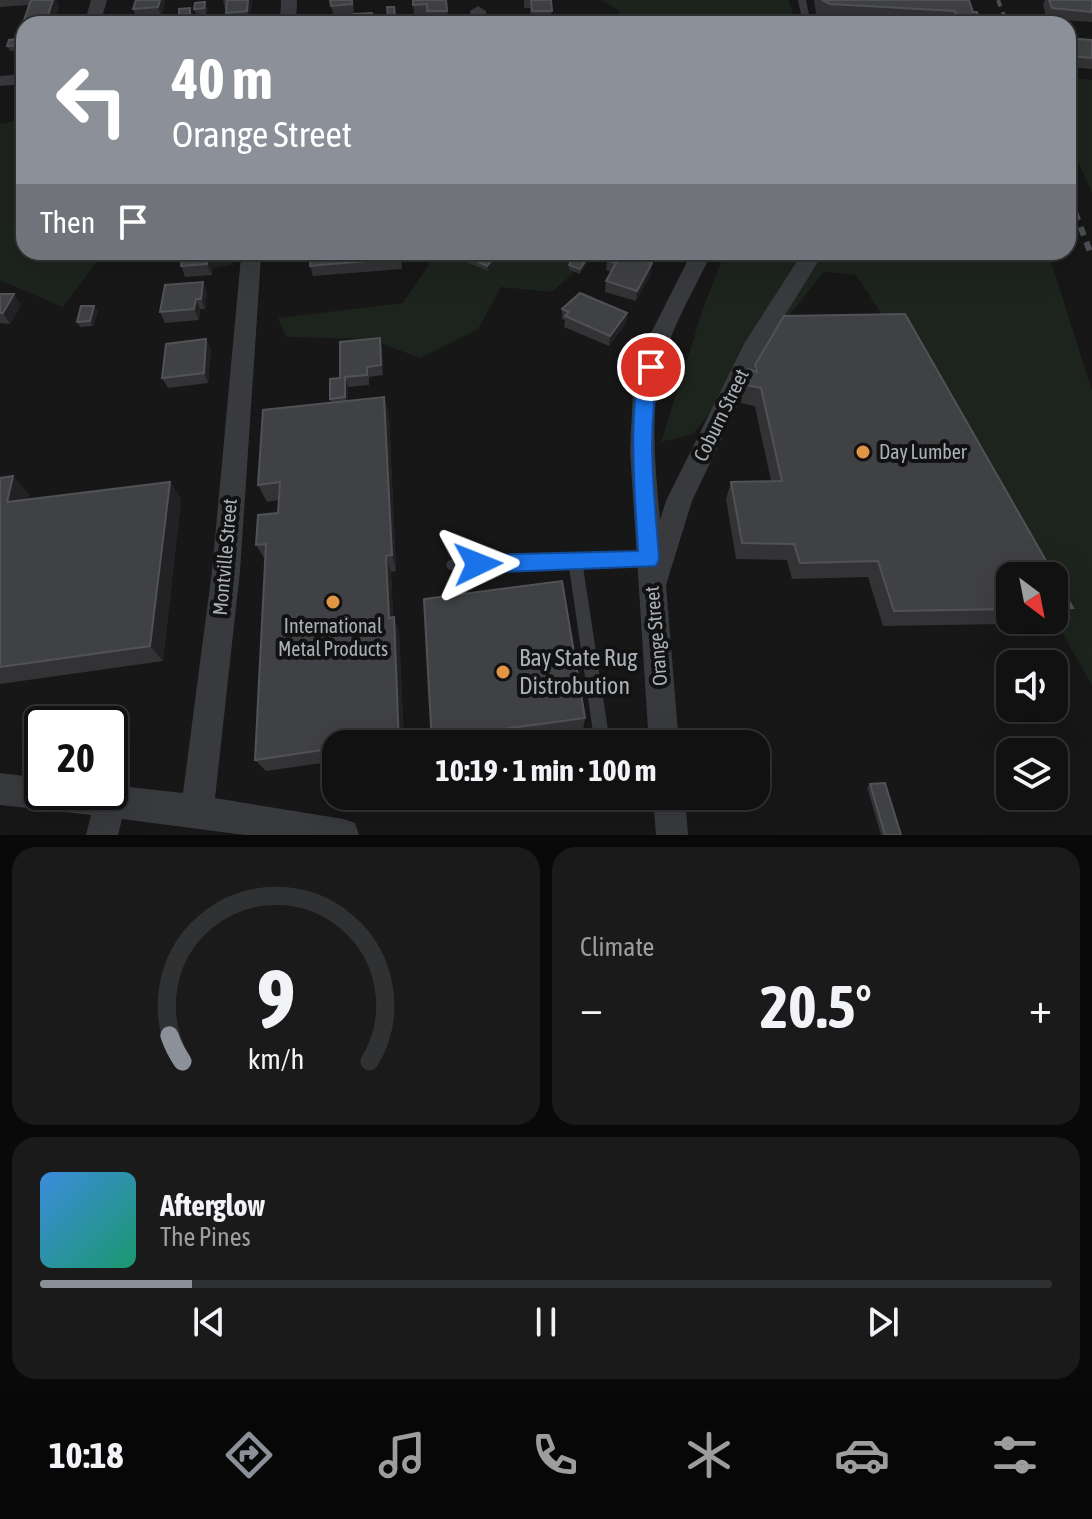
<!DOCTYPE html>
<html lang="en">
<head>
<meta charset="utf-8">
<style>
  :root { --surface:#111112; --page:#1a1a1b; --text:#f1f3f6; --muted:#9c9d9f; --line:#303132; --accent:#8c9099 }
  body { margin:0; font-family:"Asap Condensed",sans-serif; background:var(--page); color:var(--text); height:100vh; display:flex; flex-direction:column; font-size:30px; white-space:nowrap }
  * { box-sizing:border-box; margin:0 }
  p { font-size:26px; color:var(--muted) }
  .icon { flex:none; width:44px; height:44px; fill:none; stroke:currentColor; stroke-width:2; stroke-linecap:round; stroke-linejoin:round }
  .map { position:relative; height:835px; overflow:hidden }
  .details { display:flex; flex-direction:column; gap:12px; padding:12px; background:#09090a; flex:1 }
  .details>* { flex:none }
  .guide { position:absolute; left:16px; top:16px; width:1060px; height:244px; border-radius:24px; box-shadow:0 8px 32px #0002,0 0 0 2px var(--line); background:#8c9099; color:#fff; overflow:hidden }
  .needle { width:52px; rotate:148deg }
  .controls { position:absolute; left:996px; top:562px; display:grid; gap:16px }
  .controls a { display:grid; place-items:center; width:72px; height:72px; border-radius:16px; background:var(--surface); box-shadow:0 8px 32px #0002,0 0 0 2px var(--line); font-size:40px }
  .speed { position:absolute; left:24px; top:706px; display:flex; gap:16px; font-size:40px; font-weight:700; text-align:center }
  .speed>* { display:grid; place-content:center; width:104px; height:104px; border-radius:50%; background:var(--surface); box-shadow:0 8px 32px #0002,0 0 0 2px var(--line); line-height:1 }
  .speed .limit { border:4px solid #111; border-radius:12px; background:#fff; color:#111 }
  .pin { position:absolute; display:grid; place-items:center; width:68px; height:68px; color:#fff; margin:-34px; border:4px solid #fff; border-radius:50%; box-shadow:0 2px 8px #0007 }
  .me { position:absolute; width:88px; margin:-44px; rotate:88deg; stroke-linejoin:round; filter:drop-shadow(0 0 6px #0008) }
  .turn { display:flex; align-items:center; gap:28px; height:168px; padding:0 24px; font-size:36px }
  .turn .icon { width:104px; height:104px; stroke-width:2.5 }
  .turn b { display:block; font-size:56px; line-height:68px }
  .then { display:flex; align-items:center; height:76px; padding:0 24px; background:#0003; gap:16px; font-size:30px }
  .big { font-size:60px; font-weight:700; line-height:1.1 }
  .details .card { flex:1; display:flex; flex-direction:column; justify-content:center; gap:12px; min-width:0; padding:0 28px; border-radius:24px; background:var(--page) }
  .details .dial { align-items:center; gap:0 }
  .dial svg { height:208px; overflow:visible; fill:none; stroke:var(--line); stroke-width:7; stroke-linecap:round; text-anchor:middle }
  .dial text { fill:var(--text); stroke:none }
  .song { display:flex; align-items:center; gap:24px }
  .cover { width:96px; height:96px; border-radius:12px; background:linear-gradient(135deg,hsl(210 70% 55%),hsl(160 70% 35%)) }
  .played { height:8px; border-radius:4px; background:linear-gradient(90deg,var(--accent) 15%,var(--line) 15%) }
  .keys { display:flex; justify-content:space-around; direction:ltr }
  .heat { display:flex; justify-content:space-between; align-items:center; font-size:44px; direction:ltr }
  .details .tiles { flex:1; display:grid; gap:12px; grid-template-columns:1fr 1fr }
  .card:last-child { grid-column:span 2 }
  .trip { position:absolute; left:322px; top:730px; width:448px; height:80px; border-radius:24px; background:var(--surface); box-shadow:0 8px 32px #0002,0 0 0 2px var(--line); font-weight:700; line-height:80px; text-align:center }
  .menu { display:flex; height:128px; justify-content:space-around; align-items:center; background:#070707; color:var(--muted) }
  .menu .icon { width:56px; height:56px }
  .menu .active { color:var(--accent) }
  .menu b { font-size:36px; color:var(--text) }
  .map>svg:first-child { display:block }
  .green { fill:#1d231d }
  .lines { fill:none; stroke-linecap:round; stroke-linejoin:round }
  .service { fill:#383a3d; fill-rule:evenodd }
  .minor { fill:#383a3d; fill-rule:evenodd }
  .rail-far1 { stroke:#4b4e52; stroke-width:4; stroke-dasharray:7 6; stroke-linecap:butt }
  .rail { stroke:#4b4e52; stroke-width:6; stroke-dasharray:9 7; stroke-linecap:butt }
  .wall { fill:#333336; fill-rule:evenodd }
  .shaded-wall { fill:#222224 }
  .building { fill:#404144; stroke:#505256; stroke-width:2 }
  .route { fill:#1a73e8; stroke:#114b97; stroke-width:2 }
  .poi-dot { fill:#e19646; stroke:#121213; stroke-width:3 }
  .labels { text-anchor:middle; stroke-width:8; stroke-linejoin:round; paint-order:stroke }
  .street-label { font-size:20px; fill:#aab0b7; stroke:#121213 }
  .poi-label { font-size:20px; fill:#aab0b7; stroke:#121213; text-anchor:start }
  .near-poi-label { font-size:24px; fill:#aab0b7; stroke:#121213; text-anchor:start }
</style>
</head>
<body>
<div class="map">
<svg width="1092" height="835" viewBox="0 0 1092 835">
  <rect width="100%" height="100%" fill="#171718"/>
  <!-- green -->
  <path class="green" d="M602,0H789L796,24H615L619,11Z
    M1068,77L1092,80V193L1068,139Z
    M14,121L24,122V252H104L63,307L0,280V124Z
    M425,252H597L552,292L501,287L478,329L420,358L369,339L286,337L278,318L403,303L432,260Z
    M725,252H1048L1092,391V685L1054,619V576L856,275L824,272L693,434L661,442L704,306Z"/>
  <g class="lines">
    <!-- service -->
    <path class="service" d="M798,0H806L810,19L814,24H806L802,19Z
      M649,553L654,555L656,559L654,563L649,565L583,567L608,730L616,744H599L593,732L569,567L453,571L448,569L446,565L448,561L453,559Z"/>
    <!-- minor -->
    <path class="minor" d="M91,0H107L100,24H84Z
      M281,0H297L296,24H280Z
      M478,6L486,11L487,24H471L470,11Z
      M24,74V84L0,86V76Z
      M244,252H258L261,257L240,571L215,798L343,819L355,823L359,835H245L122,819L118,835H86L91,815L0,805V773L42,778V792H110L111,785L183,793L212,571L241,257Z
      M692,252H712C698,282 681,311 669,342C647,398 655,462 660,520L666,501L745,342L803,252H824L763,351L692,501L666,585L679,744H649L630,450L633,392L646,343Z
      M653,796H685L688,835H656Z"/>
    <!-- rail-far1 -->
    <path class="rail-far1" d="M998,0L1007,24
      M1068,191L1076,214"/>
    <!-- rail -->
    <path class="rail" d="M1075,212L1092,257"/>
  </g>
  <!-- wall -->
  <path class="wall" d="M0,0H56L59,7L54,24H24V25L23,23L29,5L0,7Z
    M165,0L162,17L137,20L133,9Z
    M223,0H252L250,21L238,22V24H218L227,19Z
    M329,0H353L354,15L334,16Z
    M447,0L448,21H428V15H414L413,5Z
    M524,0H551L552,20L531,19L530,8H524Z
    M814,0H969L973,12L981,24H825L817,19Z
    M1045,0H1092V22L1047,19L1043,5Z
    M205,2L207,8L206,14H196L194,9Z
    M387,7H394L396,21L389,22Z
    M192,13V19L180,21L179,15Z
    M24,38V50L10,51L7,46Z
    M1068,38L1092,40V69L1068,67Z
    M183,252L232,264L213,268L212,275L185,277L181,266Z
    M311,252H401L402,269L313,276L310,266Z
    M611,252H640L639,260L651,274L636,301L605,292L606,281L611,272L606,270L607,260Z
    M466,256L494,265L488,271L466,262Z
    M569,265H586L580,274L569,270Z
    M203,282L207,292L205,309H200L199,320L165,323L160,312Z
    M0,294L21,305L10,324L0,323Z
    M562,309L627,313L626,323L609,346L564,327L565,320L562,319Z
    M98,311L93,326L80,327L77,322Z
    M905,314L1073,608L1056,623L883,626L868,577L792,579L787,560L736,559L726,499L731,482L771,481L755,406L741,403L743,388L748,369L754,371L755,365L784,316ZM1010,576H1054V620H1010Z
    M206,339L211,349L208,383L168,388L162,378Z
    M382,348L383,375L369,377V385L348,387V401L384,397L389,415L396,571L391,572L393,617L399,632L404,744H336V761L266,771L255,760L266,561L256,545L278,513L279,500L267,502L258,485L331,403L330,399L340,378Z
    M0,478L29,494L27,500L170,482L181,499L163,661L0,684Z
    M424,599L585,718L583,730L498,742Z
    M870,784L901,835H881L867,787Z"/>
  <!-- shaded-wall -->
  <path class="shaded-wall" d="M53,0H56L59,7L54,24H48L46,21Z
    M160,0H165L162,17L158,7Z
    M248,0H252L250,21L247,11Z
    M228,252H234L232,264L213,268L212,275L207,264L208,258Z
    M493,259L494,265L488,271L487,266Z
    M586,260V265L580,274V269Z
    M652,263L651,274L636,301L637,291Z
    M203,282L207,292L205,309L201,299Z
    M14,294L21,305L10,324L3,313Z
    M196,299L200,309L199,320L194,309Z
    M94,306L98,311L93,326L90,321Z
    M627,313L626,323L609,346L610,336Z
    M380,338L382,348L383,375L381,365Z
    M206,339L211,349L208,383L204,373Z
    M345,377L348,387V407L345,397Z
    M384,397L389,415L396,571L392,555Z
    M13,476L29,494L23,519L7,502Z
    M170,482L181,499L163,661L150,646Z
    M386,556L391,572L394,632L389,618Z
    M394,617L399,632L404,744H399Z"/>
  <!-- building -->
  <path class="building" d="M31,0H53L46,21L23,23Z
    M136,0H160L158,7L133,9Z
    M227,0H248L247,11L226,13Z
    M330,0H352V4L331,6Z
    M413,0H446L447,11H427V4L413,5Z
    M531,0H551L552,11H532Z
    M822,0H969L973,12H977L981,24L959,23L955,11L830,4Z
    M1049,0H1092V12L1052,8Z
    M205,2L204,8L194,9L195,3Z
    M387,7H394L395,16L388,17Z
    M190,8V14L179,15V9Z
    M372,13L373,22L354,24V14Z
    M236,18V24H218L219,19Z
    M349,19L350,24H328V21Z
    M531,19L564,20L563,24H530Z
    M417,21L457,22V24H416Z
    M24,38V45L7,46L9,40Z
    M1068,38L1092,40V58L1068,56Z
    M183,252H228V254L208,258L207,264L181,266Z
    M311,252H400V258L310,266Z
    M470,252H476L493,259L487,266L466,256Z
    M611,252H639L635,258L652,263L637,291L606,281L616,263L607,260Z
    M575,256L586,260L580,269L569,265Z
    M203,282L201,299H196L194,309L160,312L165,285Z
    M580,293L627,313L610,336L565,316L569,312L562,309Z
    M0,294H14L3,313H0Z
    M81,306H94L90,321L77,322Z
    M905,314L1073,608H1054V576H1010V609L894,611L878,561L800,563L794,544L742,543L731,482L782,481L761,388L746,385L748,369L757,372L755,365L784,316Z
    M380,338L381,365L367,367V375L345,377V397L330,399V379L340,378V342Z
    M206,339L204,373L162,378L166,344Z
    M384,397L392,555L386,556L389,618L394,617L399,744H336V748L255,760L266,544L256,545L258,515L278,513L280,482L258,485L263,410Z
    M13,476L7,502L170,482L150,646L0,667V478Z
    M562,581L585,718L496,730L497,744H432L424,599Z
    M885,783L901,835H885L870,784Z"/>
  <!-- route -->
  <path class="route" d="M651,361L660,367C645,430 655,496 659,559L656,566L478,573L470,571L467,564L470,558L478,555L638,551C637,521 622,370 651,361Z"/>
  <!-- markers -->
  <g class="poi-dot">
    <circle cx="863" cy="452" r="8"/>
    <circle cx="333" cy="602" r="8"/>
    <circle cx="503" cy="672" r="8"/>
  </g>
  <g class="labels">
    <!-- street labels -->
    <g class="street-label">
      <text transform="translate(721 415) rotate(-64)" y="7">Coburn Street</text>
      <text transform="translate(225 557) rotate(-85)" y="7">Montville Street</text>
      <text transform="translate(656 636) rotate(-95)" y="7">Orange Street</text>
    </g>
    <!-- poi labels -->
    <g class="poi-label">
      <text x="879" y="459">Day Lumber</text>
      <text x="333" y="633" text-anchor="middle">International<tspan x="333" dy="23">Metal Products</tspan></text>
    </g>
    <!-- near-poi labels -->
    <g class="near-poi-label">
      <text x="519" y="666">Bay State Rug<tspan x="519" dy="28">Distrobution</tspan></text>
    </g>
  </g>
</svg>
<div class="controls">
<a><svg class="needle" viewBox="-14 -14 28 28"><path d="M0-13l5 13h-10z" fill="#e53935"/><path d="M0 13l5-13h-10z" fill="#9c9d9f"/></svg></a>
<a><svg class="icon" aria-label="sound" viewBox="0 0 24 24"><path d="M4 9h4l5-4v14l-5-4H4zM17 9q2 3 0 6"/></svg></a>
<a><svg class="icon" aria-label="layers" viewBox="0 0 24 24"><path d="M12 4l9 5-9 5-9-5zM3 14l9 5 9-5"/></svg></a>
</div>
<div class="speed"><div class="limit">20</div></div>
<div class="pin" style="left:651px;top:367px;background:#d93025"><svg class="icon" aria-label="arrive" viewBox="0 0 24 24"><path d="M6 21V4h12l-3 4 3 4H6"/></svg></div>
<svg class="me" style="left:478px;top:564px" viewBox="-20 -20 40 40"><path d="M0-17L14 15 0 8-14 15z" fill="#1a73e8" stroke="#fff" stroke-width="4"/></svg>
<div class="trip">10:19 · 1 min · 100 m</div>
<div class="guide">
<div class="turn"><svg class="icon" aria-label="left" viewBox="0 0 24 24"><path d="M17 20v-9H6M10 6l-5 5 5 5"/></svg><div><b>40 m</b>Orange Street</div></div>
<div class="then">Then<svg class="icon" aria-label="arrive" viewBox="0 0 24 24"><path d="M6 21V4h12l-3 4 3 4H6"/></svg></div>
</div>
</div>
<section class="details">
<div class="tiles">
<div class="card dial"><svg viewBox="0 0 100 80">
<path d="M14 69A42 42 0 1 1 86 69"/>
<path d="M14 69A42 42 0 0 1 9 59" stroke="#8c9099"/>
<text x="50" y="56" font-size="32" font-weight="700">9</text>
<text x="50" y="72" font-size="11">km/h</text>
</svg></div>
<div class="card"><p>Climate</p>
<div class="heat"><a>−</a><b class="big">20.5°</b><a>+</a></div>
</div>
<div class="card">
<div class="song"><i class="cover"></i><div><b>Afterglow</b><p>The Pines</p></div></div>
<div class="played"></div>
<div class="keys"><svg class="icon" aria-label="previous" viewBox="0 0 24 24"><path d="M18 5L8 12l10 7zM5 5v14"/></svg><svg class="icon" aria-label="pause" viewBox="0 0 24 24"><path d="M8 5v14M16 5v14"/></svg><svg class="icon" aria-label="next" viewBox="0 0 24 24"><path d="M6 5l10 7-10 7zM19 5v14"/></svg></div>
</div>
</div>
</section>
<nav class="menu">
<b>10:18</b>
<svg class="icon active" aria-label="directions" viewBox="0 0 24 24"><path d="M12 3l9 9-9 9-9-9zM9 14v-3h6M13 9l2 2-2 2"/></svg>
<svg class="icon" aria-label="music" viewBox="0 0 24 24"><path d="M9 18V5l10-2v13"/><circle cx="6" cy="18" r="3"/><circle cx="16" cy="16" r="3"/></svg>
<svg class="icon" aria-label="phone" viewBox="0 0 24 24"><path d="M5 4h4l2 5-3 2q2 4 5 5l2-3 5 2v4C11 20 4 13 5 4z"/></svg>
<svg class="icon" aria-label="climate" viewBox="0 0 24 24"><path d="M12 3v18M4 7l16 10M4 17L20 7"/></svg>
<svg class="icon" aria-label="car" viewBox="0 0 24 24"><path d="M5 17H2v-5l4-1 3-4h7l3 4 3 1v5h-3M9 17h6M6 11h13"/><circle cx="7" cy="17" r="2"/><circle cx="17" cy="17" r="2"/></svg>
<svg class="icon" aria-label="filters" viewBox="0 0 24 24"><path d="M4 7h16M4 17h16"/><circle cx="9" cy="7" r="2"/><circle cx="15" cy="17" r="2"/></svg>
</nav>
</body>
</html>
